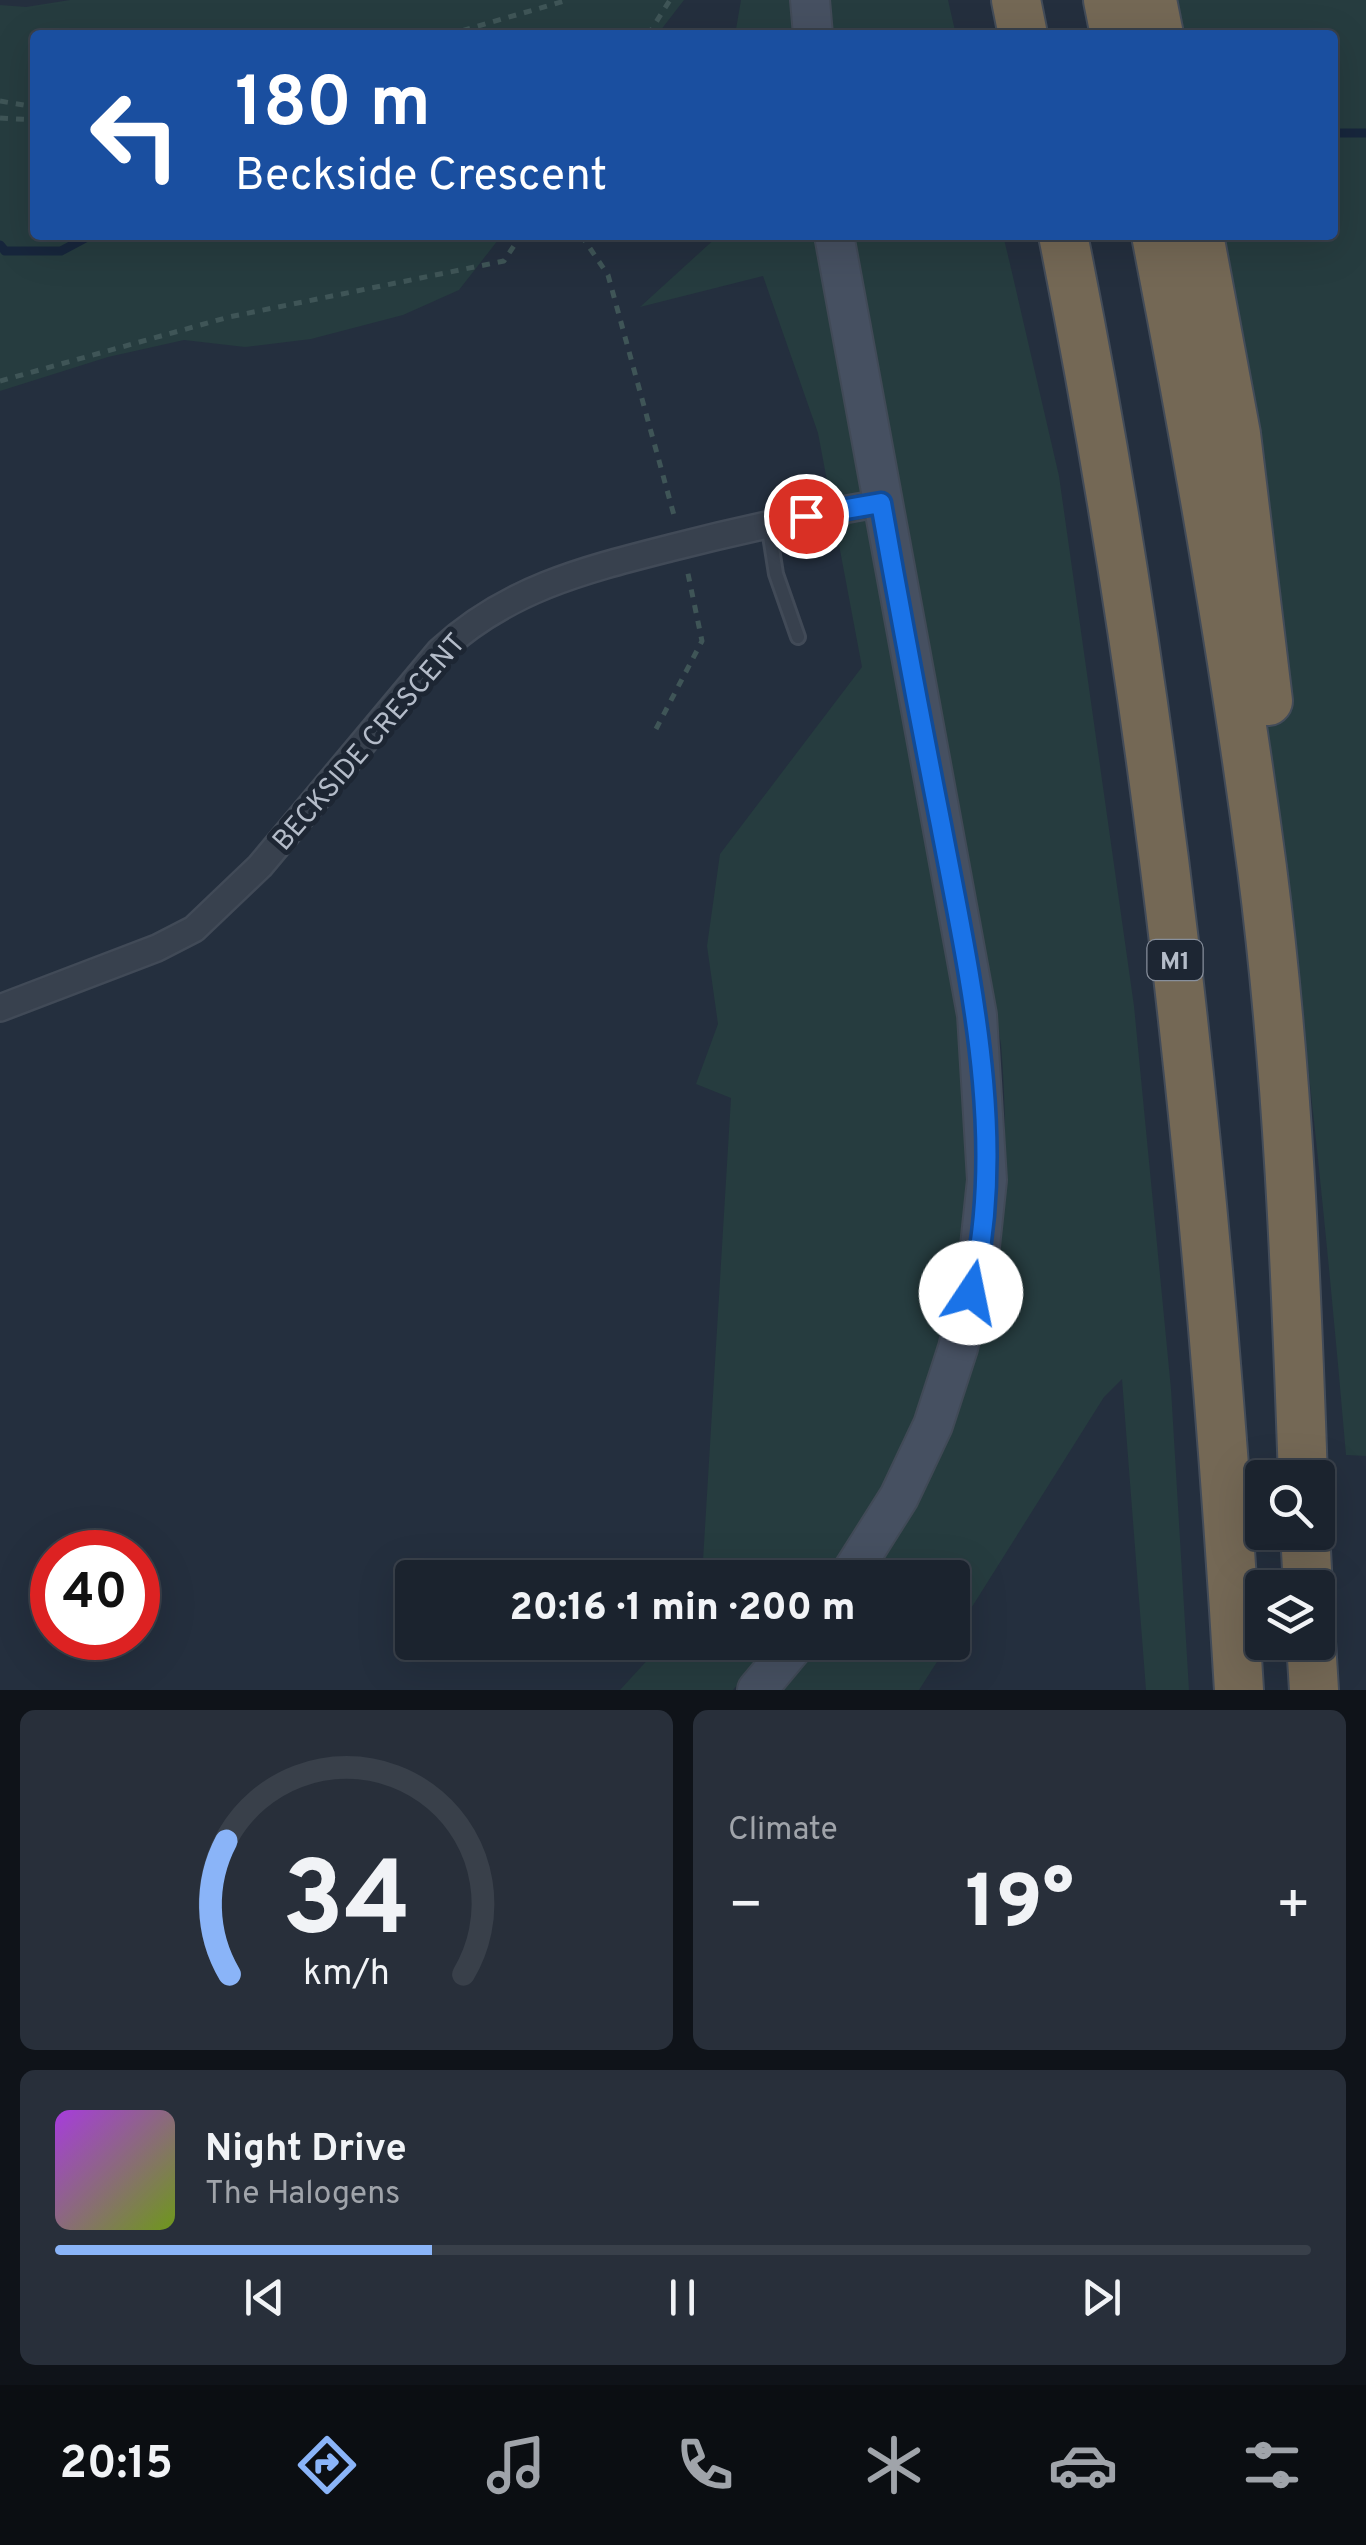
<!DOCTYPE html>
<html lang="en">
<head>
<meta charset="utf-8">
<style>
  :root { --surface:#1b232e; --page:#282f3a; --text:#f1f3f6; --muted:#a0a4aa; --line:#39404a; --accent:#8ab4f8 }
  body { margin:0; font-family:Overpass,sans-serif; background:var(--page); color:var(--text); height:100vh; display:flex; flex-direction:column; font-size:38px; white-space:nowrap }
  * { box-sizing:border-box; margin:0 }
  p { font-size:32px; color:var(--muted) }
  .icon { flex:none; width:55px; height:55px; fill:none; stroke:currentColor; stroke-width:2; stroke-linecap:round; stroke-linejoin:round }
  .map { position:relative; height:1690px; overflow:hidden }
  .side { display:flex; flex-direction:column; gap:20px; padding:20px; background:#0f1319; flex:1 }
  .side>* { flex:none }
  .guide { position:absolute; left:30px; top:30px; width:1308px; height:210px; border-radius:10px; box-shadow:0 10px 40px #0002,0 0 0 2px var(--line); background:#1a4fa0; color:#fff; overflow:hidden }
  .tools { position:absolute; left:1245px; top:1460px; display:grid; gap:20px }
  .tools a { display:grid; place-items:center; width:90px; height:90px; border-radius:10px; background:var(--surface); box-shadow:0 10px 40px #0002,0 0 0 2px var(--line); font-size:50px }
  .speed { position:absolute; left:30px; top:1530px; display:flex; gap:20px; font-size:50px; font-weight:700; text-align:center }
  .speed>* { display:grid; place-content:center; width:130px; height:130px; border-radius:50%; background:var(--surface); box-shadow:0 10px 40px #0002,0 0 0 2px var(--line); line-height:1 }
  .speed .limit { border:15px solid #d22; background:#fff; color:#111 }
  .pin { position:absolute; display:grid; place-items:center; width:85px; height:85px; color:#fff; margin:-42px; border:5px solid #fff; border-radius:50%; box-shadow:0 2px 10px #0007 }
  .me { position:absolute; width:110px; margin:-55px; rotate:11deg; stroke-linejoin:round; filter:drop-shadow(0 0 8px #0008) }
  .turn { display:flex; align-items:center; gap:35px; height:210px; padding:0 40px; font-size:45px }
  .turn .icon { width:130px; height:130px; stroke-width:2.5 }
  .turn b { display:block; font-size:70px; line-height:85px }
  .big { font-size:75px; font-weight:800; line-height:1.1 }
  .side .card { flex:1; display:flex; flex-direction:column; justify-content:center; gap:15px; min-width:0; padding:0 35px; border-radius:15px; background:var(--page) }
  .side .dial { align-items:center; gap:0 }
  .dial svg { height:260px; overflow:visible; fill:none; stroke:var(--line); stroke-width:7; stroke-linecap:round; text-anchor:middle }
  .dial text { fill:var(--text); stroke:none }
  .song { display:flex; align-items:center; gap:30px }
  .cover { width:120px; height:120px; border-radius:15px; background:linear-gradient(135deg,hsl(280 70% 55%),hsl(80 70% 35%)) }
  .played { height:10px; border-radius:5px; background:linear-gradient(90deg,var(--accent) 30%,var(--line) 30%) }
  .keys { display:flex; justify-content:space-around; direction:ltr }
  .heat { display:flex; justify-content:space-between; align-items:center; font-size:55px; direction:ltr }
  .side .tiles { flex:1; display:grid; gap:20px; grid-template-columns:1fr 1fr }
  .card:last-child { grid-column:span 2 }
  .trip { position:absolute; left:395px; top:1560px; width:575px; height:100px; border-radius:10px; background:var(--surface); box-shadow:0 10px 40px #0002,0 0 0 2px var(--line); font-weight:800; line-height:100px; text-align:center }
  .tab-bar { display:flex; height:160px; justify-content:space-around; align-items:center; background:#0b0e12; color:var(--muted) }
  .tab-bar .icon { width:70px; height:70px }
  .tab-bar .active { color:var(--accent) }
  .tab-bar b { font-size:45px; color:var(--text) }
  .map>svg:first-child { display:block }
  .green { fill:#263c3f }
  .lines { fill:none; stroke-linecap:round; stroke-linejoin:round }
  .stream { stroke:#17263c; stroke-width:9 }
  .lane-casing { stroke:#414a57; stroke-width:18 }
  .street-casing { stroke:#414a57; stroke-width:30 }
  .secondary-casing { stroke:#414a57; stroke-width:42 }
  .highway-casing { stroke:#434c59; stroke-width:52 }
  .path { stroke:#3f5557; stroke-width:5; stroke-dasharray:8 8; stroke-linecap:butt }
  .lane { stroke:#38414e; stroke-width:12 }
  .street { stroke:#38414e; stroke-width:25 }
  .secondary { stroke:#465061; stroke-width:38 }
  .highway { stroke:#746855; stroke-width:48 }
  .route-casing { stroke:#114b97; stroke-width:25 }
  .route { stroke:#1a73e8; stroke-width:18 }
  .labels { text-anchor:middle; stroke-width:10; stroke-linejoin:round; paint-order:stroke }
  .shield { fill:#1d2633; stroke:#878f9c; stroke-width:2.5 }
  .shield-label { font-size:25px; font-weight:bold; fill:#b4bcc9 }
  .street-label { font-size:28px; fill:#b4bcc9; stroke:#1d2633 }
</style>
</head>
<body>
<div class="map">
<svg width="1366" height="1690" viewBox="0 0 1366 1690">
  <rect width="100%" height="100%" fill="#242f3e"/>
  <!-- green -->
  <path class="green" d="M70,0H684L657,35H35V235H502L459,290L403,315L311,339L245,347L184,340L108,357L0,391V5L26,7Z
    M741,0H791L795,35H735Z
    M827,0H948L956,35H831Z
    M1145,0H1366V1456L1346,1455C1311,1047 1262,638 1187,235H1332V35H1151Z
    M719,235H815L960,1020C964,1080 973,1143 966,1203C951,1338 908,1469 826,1577H702L731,1098L696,1084L718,1024L707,946L720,854L862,667L818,433L763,276L640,307Z
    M854,235H1003L1010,264L1059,476L1134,1006L1171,1389L1189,1690H1146L1122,1379L1104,1397L953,1637L952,1578L872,1577C981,1399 1018,1253 1001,1044L877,383Z
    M663,1643H774L733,1690H620Z
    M821,1643V1642L949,1643L919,1690H782Z"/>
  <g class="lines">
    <!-- stream -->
    <path class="stream" d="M1337,133H1366
      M0,245L5,251H61L91,235"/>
    <!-- lane casing -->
    <g class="lane-casing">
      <path id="lane" d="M768,523L776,574L798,637"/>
    </g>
    <!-- street casing -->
    <g class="street-casing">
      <path id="street" d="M0,1008L157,948L194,929L260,866L440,651C507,589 584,570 670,548C740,530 810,515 881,503"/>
    </g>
    <!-- secondary casing -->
    <g class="secondary-casing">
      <path id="secondary" d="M810,0L813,35
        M834,235L977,1015L987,1180L978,1265L958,1348L933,1425L899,1497L848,1578
        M757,1690L797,1642"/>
    </g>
    <!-- highway casing -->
    <g class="highway-casing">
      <path id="highway" d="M1016,0L1023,35
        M1108,0L1115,35
        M1152,0L1159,35
        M1063,235C1159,713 1210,1204 1239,1690
        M1156,235C1197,445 1234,656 1262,868C1288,1069 1296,1275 1303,1478
        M1199,235L1236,434L1268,701
        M1305,1532L1308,1588
        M1311,1642L1314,1690"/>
    </g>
    <!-- path -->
    <path class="path" d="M447,35L568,0
      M648,35L670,0
      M0,101L35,107
      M0,118L35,120
      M581,235L608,275L675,519
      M0,381L229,317L504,261L521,235
      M656,729L702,641L687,569"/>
    <!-- lane -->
    <use href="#lane" class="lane"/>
    <!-- street -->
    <use href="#street" class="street"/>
    <!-- secondary -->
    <use href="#secondary" class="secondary"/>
    <!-- highway -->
    <use href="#highway" class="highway"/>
  </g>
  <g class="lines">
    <!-- route casing -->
    <g class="route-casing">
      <path id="route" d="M806,516L881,503C900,611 920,718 941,825C969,973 1009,1144 971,1293"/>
    </g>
    <!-- route -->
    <use href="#route" class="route"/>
  </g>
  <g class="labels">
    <!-- shield labels -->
    <rect class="shield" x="1147.5" y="940" width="55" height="40" rx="8"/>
    <g class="shield-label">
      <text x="1175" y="969">M1</text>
    </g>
    <!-- street labels -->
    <g class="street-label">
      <text transform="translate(368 741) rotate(-49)" y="10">BECKSIDE CRESCENT</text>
    </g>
  </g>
</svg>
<div class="tools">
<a><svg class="icon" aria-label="search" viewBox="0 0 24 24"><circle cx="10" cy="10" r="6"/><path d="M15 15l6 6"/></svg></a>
<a><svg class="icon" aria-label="layers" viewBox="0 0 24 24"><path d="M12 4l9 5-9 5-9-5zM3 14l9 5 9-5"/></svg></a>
</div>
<div class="speed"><div class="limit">40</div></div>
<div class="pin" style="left:806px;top:516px;background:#d93025"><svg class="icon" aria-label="arrive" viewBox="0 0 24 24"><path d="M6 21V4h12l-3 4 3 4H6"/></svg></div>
<svg class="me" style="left:971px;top:1293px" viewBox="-20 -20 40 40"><circle r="19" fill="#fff"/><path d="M0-13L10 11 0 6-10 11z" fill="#1a73e8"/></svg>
<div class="trip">20:16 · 1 min · 200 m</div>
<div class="guide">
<div class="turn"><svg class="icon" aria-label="left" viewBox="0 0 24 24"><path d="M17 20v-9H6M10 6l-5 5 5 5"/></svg><div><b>180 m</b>Beckside Crescent</div></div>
</div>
</div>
<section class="side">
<div class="tiles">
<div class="card dial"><svg viewBox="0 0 100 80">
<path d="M14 69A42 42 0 1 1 86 69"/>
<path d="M14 69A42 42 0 0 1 13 28" stroke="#8ab4f8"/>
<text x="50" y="56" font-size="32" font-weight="700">34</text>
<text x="50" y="72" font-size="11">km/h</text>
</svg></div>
<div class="card"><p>Climate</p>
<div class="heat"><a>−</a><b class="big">19°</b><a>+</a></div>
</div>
<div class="card">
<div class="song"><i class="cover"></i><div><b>Night Drive</b><p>The Halogens</p></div></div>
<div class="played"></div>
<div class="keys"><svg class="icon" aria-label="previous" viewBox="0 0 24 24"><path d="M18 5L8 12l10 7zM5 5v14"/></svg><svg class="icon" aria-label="pause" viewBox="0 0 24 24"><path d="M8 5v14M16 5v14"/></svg><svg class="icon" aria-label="next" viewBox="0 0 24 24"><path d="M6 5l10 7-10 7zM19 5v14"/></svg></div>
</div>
</div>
</section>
<nav class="tab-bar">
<b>20:15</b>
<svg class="icon active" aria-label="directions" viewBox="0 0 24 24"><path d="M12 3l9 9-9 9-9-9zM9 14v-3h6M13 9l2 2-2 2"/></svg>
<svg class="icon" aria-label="music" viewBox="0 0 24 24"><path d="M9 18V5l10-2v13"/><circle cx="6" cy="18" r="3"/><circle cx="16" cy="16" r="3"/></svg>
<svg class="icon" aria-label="phone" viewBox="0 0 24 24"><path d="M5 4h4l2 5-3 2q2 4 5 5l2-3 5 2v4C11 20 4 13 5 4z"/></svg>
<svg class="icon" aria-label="climate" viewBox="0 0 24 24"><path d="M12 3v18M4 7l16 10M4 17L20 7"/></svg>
<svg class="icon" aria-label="car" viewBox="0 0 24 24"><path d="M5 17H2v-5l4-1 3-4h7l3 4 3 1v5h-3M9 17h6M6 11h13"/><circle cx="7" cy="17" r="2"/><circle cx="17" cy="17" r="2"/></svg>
<svg class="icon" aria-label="filters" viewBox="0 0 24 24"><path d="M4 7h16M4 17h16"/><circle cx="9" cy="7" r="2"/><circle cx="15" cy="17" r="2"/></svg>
</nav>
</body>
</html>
